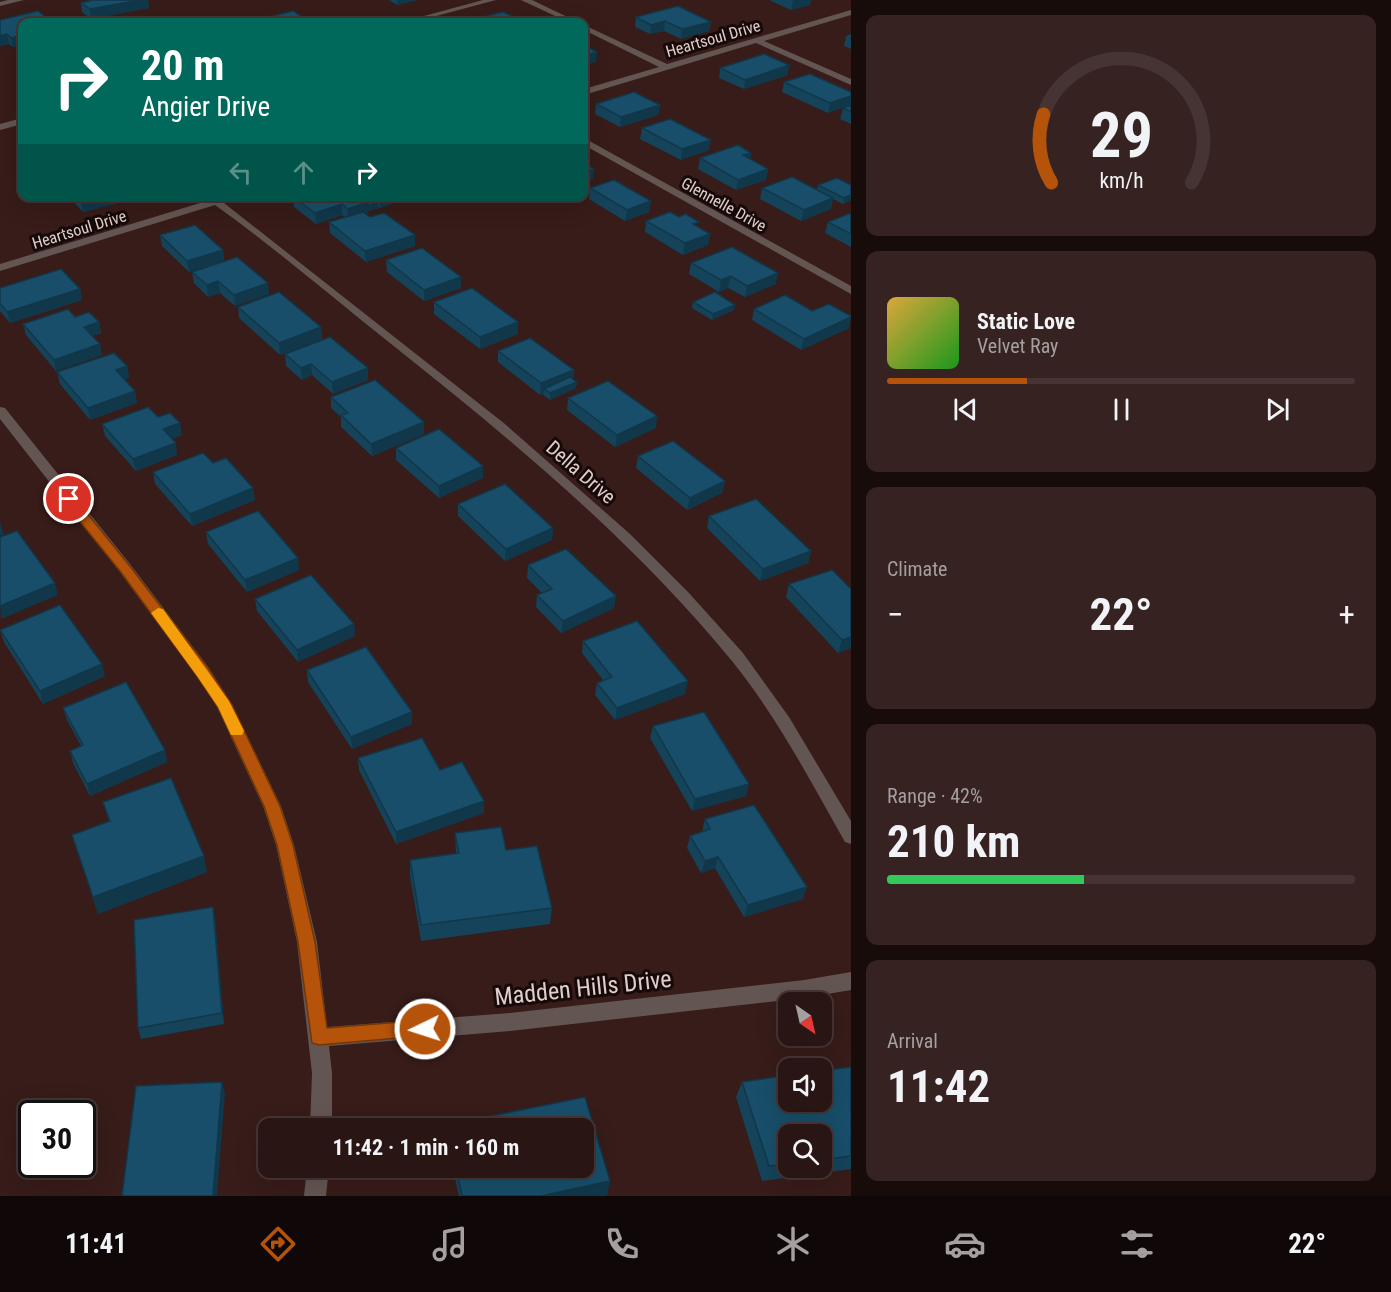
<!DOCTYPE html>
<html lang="en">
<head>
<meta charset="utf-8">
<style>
  :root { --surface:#291513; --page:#352221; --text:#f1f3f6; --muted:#a59fa0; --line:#453433; --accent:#b45309 }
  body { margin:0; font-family:"Roboto Condensed",sans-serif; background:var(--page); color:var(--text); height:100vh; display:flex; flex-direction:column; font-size:22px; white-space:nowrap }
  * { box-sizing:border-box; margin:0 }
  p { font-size:20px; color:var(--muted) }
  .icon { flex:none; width:33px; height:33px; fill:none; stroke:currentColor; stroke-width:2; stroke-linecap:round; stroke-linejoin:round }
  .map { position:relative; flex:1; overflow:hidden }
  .panel { display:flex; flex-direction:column; gap:15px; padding:15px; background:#170c0a; width:540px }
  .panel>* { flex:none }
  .banner { position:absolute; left:18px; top:18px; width:570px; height:183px; border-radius:12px; box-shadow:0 6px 24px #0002,0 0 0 2px var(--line); background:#00695c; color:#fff; overflow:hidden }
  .needle { width:39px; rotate:146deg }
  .tools { position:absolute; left:778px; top:992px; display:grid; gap:12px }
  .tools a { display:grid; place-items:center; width:54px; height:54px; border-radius:12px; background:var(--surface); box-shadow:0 6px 24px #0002,0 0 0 2px var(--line); font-size:30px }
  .speed { position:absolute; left:18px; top:1100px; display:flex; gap:12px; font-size:30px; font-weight:700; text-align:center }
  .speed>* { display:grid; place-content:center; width:78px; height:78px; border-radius:50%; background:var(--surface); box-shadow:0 6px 24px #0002,0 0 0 2px var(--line); line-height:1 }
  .speed .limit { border:3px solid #111; border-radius:9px; background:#fff; color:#111 }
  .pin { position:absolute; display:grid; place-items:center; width:51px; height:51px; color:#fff; margin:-26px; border:3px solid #fff; border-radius:50%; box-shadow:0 2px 6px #0007 }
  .me { position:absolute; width:66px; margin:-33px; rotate:266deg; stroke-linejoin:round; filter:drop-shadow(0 0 4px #0008) }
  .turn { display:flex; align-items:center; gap:21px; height:126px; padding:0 24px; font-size:27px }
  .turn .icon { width:78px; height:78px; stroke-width:2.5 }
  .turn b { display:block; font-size:42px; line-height:51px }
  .lanes { display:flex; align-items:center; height:57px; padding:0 24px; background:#0003; justify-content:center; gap:30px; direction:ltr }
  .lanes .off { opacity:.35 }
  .big { font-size:45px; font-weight:700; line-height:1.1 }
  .panel .card { flex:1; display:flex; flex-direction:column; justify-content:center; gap:9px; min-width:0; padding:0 21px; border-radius:12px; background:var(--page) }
  .panel .dial { align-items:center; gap:0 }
  .dial svg { height:156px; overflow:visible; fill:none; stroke:var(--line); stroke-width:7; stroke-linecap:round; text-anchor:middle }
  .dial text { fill:var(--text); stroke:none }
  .song { display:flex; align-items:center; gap:18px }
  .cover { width:72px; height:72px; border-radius:9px; background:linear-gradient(135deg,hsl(40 70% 55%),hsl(120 70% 35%)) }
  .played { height:6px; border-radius:3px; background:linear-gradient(90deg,var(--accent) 30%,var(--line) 30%) }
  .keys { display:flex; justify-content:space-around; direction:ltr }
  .heat { display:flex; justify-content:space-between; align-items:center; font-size:33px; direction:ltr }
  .charge { height:9px; border-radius:4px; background:linear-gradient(90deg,#34c759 42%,var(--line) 0) }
  .trip { position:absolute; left:258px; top:1118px; width:336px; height:60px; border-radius:12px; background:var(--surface); box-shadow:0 6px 24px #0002,0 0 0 2px var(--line); font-weight:700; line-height:60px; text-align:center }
  .tabs { display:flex; height:96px; justify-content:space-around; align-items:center; background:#100808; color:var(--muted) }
  .tabs .icon { width:42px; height:42px }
  .tabs .on { color:var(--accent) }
  .tabs b { font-size:27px; color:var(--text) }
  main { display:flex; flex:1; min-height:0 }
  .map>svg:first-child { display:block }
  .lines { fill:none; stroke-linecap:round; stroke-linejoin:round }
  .minor { fill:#635552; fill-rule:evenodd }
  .tertiary { fill:#635552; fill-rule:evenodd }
  .wall { fill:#15435a; fill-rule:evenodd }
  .shaded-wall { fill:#11374a }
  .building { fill:#184e69; stroke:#11374a; stroke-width:1.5 }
  .route { fill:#b45309; stroke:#753606; stroke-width:1.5 }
  .slow { fill:#f59e0b }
  .labels { text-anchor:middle; stroke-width:6; stroke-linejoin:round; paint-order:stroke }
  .far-street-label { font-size:16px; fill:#e1cecb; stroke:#160a09 }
  .street-label { font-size:20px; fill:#e1cecb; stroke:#160a09 }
  .near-street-label { font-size:24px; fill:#e1cecb; stroke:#160a09 }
</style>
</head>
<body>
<main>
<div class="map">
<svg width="851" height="1196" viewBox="0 0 851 1196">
  <rect width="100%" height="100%" fill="#371c19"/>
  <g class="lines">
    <!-- minor -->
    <path class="minor" d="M483,0H496L414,22H402Z
      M521,0H532L578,22H568Z
      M851,10V15L764,41L851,79V85L756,43L584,95V89L659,67L584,30V25L667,64Z
      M22,118V124L0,130V124Z
      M584,138L851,286V294L584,145Z
      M223,196H240L224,203L505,424L630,534L688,592L743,653L789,717L851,821V844L845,842C810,780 777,717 732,661C633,540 512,440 390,343C332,297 275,248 215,205L0,271V264Z
      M0,407L5,408L130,564L209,668L232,705L281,806L294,845L317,942L327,1027L510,1013L804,980L851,972V990L804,998L510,1031L329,1046L332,1073V1128H310L312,1073L297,942L276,845L263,806L217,707L197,676L120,572L0,419Z
      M307,1167H329L326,1196H304Z"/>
    <!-- tertiary -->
    <path class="tertiary" d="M8,0H24L0,6V2Z"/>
  </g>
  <!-- wall -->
  <path class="wall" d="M93,0H148L149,8L91,19L82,12L81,3Z
    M389,0H417L397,5Z
    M769,0H811L810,5L791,10Z
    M636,17L711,22L709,31L681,39L664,31L650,34L635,27Z
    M0,20L22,22V45L13,47L9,44L0,46Z
    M851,34V49L844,46L846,36Z
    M720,68L788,75L744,89L719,78Z
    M784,82L851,92L828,113L782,92Z
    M596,104L660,105L658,115L620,127L595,114Z
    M851,105V124L840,119L843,108Z
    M642,128L709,150L681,160L640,139Z
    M751,153L750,159L768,169L766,180L736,190L698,169L700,158Z
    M818,185H851V200L843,204L833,199L831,209L801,221L760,199L762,188L817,190Z
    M590,188L651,201L649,212L625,221L589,199Z
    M68,196H133L134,199L83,212Z
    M397,196L394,197V203L380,208L378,206L379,208L368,211V213L366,214L415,246L366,262L330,233L329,222L345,217L342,215L316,224L294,207L293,197Z
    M851,213V247L825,233L828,222Z
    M646,221L698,227L710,234L708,245L683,255L645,232Z
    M160,235L223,250L224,261L189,272L162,246Z
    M386,260L461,288L424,301L387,272Z
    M691,263L776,284L745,297L728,288L719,292L689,274Z
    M192,272L269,294L235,306L220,293L208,297L194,283Z
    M0,288L80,289L82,300L10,323L0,311Z
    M434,302L518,334L480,349L434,314Z
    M693,302L734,310L712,320L692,308Z
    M238,307L321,327L322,339L280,355L239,318Z
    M754,309L849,328L801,350L752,320Z
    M75,317L99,322L101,333L93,336L102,355L56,371L26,335L23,324Z
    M498,351L574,370L573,379L576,388L550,400L543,395V394L540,395L498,362Z
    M285,354L368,380L333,394L312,375L302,380L286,366Z
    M127,366L129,378L125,379L135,391L137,403L90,420L60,384L57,372Z
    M331,397L424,434L372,456L341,427V417L331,408Z
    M568,398L656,428L615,447L567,410Z
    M158,417L182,435L171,439L177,455L136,471L105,436L102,424Z
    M396,448L483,478L439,498L396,460Z
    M638,456L725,481L722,493L687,510L636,468Z
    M213,463L255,500L192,526L155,484L153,472Z
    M458,504L553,528L552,540L505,561L458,516Z
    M709,516L811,551L808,563L760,581L707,528Z
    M206,532L299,570L247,592L208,544Z
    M528,565L616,596L614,608L561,633L536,607L537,595L542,593L527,578Z
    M789,584L851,648L838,653L786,597Z
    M255,599L354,624L355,636L298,662L257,611Z
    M0,630L105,676L43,704L4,642Z
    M583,641L685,694L615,720L595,695L597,683L603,680L582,653Z
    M307,670L412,712V724L352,749L308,682Z
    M63,708L165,750L167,762L90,796L73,763L70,751L81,746L67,720Z
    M653,726L746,796L692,811L650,738Z
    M358,758L440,770L484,801V813L396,844L359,770Z
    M103,802L207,872L98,914L72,835L109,822Z
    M705,819L803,899L744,917L715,868L701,873L687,848L690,836L702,832Z
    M455,833L506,850L552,908L550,924L421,941L410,876V860L456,854Z
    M213,907L215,919L224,1024L141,1039L138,1028Z
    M851,1067V1169L762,1181L736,1097L742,1082ZM789,1134H822V1167H789Z
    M585,1097L610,1181L607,1195L603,1196H459L452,1167H584V1128H447V1125Z"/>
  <!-- shaded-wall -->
  <path class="shaded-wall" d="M140,0H148L149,8L91,19L90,9Z
    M397,0H417L397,5Z
    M793,0H811L810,5L791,10Z
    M305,19L306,22H291Z
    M518,19V22H506Z
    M665,21L664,31L650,34L651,25Z
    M711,22L709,31L681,39L682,29Z
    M7,34L9,44L0,46V36Z
    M22,35V45L13,47L11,38Z
    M597,52L596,62L584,65V56Z
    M789,65L788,75L744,89L745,80Z
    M851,96V105L828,113L830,103Z
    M660,105L658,115L620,127L621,117Z
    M711,140L709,150L681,160L682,149Z
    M751,153L749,163L743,155Z
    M594,169L593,179L584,183V172Z
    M768,169L766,180L736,190L738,180Z
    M851,195V200L843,204L844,198Z
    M100,196H133L134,199L83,212L81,202Z
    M363,196H374L375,203L378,202L379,208L368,211V213L348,220V209L361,197Z
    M397,196L394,197V203L380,208V197Z
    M833,198L831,209L801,221L804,210Z
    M651,201L649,212L625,221L627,210Z
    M342,204V215L316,224L315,213Z
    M710,234L708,245L683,255L685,243Z
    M415,235V246L366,262L365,251Z
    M223,250L224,261L189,272L187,261Z
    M778,273L776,284L745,297L747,286Z
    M731,276L728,288L719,292L721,280Z
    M461,277V288L424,301V290Z
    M218,281L220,293L208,297L207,285Z
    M268,283L269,294L235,306L234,295Z
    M80,289L82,300L10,323L7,312Z
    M735,305L734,310L712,320L713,314Z
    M851,317L849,328L801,350L804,339Z
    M99,322L101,333L86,338L84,327Z
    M518,322V334L480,349V337Z
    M321,327L322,339L280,355L279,343Z
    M100,344L102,355L56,371L54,360Z
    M311,364L312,375L302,380L301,368Z
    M127,366L129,378L118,382L116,370Z
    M368,368V380L333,394L332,382Z
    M574,370L573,381L544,389L543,394L540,395L541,383Z
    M577,382L576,388L550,400V393Z
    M135,391L137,403L90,420L88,408Z
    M657,416L656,428L615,447L617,435Z
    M424,422V434L372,456L371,444Z
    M180,423L182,435L165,441L163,429Z
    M176,443L177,455L136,471L133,459Z
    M483,466V478L439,498V486Z
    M725,481L722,493L687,510L690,498Z
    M253,488L255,500L192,526L190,514Z
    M0,522L4,534L0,536Z
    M553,528L552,540L505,561L506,549Z
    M811,551L808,563L760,581L763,569Z
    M298,558L299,570L247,592L245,580Z
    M55,583L58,595L1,619L0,606Z
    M616,596L614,608L561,633L563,621Z
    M354,624L355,636L298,662L297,650Z
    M851,637V648L838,653L842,640Z
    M102,664L105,676L43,704L40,691Z
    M688,681L685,694L615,720L617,708Z
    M412,712V724L352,749L351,737Z
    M165,750L167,762L90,796L87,784Z
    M749,784L746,796L692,811L695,799Z
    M484,801V813L396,844V832Z
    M204,856L207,872L98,914L93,897Z
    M718,857L715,868L701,873L705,861Z
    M807,887L803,899L744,917L748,905Z
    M213,907L215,919L224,1024L222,1013Z
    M222,1082L225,1093L217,1196H213Z
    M610,1181L607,1195L603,1196H541Z"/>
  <!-- building -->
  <path class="building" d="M93,0H140L90,9L81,3Z
    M678,6L711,22L682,29L665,21L651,25L636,17Z
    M38,11L52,22H22V35L11,38L7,34L0,36V20Z
    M293,11L305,19L291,22H248Z
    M503,12L518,19L506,22H463Z
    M584,45L597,52L584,56Z
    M764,54L789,65L745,80L720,68Z
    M810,74L851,92V96L830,103L784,82Z
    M634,92L660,105L621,117L596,104Z
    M851,105V112L843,108Z
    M670,119L711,140L682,149L642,128Z
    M738,145L751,153L743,155L768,169L738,180L700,158Z
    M584,163L594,169L584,172Z
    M792,177L833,198L804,210L762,188Z
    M837,178L851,185V195L844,198L818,185Z
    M614,180L651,201L627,210L590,188Z
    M76,196H100L81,202Z
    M363,196L361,197L368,202L348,209L342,204L315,213L293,197Z
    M374,199L378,202L368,206V202H367Z
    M363,212L370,217L384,213L415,235L365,251L329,222Z
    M670,212L679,217L686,214L699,222L693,224L710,234L685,243L646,221Z
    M851,213V234L828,222Z
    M195,225L223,250L187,261L160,235Z
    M732,247L778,273L747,286L731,276L721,280L691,263Z
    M422,248L461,277L424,290L386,260Z
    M237,257L268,283L234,295L218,281L207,285L192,272Z
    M61,269L80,289L7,312L0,303V288Z
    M472,288L518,322L480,337L434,302Z
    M279,292L321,327L279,343L238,307Z
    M715,292L735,305L713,314L693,302Z
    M785,295L812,311L829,304L851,316V317L804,339L754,309Z
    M68,309L75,317L89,312L99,322L84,327L100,344L54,360L23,324Z
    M330,337L368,368L332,382L311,364L301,368L285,354Z
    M530,338L574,370L541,383L498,351Z
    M114,353L127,366L116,370L135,391L88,408L57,372Z
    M570,377L577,382L550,393L544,389Z
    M375,380L424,422L371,444L341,415L348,413L331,397Z
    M608,381L657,416L617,435L568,398Z
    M148,407L158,417L170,413L180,423L163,429L176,443L133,459L102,424Z
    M439,429L483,466L439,486L396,448Z
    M673,441L725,481L690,498L638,456Z
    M203,453L213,463L226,458L253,488L190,514L153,472Z
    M505,484L553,528L506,549L458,504Z
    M756,499L811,551L763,569L709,516Z
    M258,511L298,558L245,580L206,532Z
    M17,531L55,583L0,606V537Z
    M566,549L616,596L563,621L537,595L552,589L528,565Z
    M832,570L851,589V637L842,640L789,584Z
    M311,575L354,624L297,650L255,599Z
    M60,605L102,664L40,691L0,630Z
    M637,621L688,681L617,708L597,683L612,677L583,641Z
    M366,647L412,712L351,737L307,670Z
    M126,682L165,750L87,784L70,751L83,745L63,708Z
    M704,712L749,784L695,799L653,726Z
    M422,738L440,770L462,762L484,801L396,832L358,758Z
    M171,778L204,856L93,897L72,835L110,821L103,802Z
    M754,805L807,887L748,905L718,857L705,861L690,836L710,829L705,819Z
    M501,827L506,850L537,846L552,908L421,925L410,860L459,853L455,833Z
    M213,907L222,1013L138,1028L134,920Z
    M851,1067V1156L822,1160V1134H789V1164L769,1166L742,1082L789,1075V1101H822V1071Z
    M222,1082L213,1196H122L136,1086Z
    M585,1097L610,1181L541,1196H462L456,1167H584V1128H447V1125Z"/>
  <!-- route -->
  <path class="route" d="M69,495L73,496L129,565L208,668L232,705L280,806L293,845L315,942L327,1028L425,1020L432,1023L434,1029L432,1035L319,1045L312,1043L298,942L277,845L264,806L218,707L197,676L120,571L64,502L62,499Z"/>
  <!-- slow -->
  <path class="slow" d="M158,608L163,609L229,701L244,731L242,735H231L218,707L197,676L151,613Z"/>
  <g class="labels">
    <!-- far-street labels -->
    <g class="far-street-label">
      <text transform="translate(713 38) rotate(-16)" y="6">Heartsoul Drive</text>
      <text transform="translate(724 204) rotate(29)" y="6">Glennelle Drive</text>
      <text transform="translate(79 229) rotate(-17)" y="6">Heartsoul Drive</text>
    </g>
    <!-- street labels -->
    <g class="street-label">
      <text transform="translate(581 472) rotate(41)" y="7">Della Drive</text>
    </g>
    <!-- near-street labels -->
    <g class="near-street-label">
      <text transform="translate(583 988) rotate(-6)" y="8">Madden Hills Drive</text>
    </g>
  </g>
</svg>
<div class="tools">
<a><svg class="needle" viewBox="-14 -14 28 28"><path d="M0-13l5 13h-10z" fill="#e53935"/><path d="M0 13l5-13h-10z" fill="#a59fa0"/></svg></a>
<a><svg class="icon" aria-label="sound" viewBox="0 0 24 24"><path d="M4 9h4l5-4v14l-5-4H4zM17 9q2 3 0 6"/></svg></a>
<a><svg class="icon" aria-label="search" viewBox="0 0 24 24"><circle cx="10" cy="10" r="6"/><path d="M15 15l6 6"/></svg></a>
</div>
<div class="speed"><div class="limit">30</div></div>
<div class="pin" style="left:69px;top:499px;background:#d93025"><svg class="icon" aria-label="arrive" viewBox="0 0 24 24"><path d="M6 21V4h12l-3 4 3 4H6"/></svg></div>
<svg class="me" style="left:425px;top:1029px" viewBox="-20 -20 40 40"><circle r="17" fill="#b45309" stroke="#fff" stroke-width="3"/><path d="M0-11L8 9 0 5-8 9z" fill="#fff"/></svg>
<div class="trip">11:42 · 1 min · 160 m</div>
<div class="banner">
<div class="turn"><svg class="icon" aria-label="right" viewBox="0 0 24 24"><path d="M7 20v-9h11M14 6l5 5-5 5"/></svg><div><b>20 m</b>Angier Drive</div></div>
<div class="lanes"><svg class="icon off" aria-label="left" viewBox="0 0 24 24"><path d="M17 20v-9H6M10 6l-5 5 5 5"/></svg><svg class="icon off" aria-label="ahead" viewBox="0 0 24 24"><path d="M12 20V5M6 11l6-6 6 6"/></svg><svg class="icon" aria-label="right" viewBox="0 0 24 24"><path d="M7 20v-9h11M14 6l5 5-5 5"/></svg></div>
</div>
</div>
<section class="panel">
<div class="card dial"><svg viewBox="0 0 100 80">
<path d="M14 69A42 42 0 1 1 86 69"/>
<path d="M14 69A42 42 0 0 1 10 34" stroke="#b45309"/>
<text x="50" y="56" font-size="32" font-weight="700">29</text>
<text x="50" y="72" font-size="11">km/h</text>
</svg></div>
<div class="card">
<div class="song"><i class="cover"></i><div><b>Static Love</b><p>Velvet Ray</p></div></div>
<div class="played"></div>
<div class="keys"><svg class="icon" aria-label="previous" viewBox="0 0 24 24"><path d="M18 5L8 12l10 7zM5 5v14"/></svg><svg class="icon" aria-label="pause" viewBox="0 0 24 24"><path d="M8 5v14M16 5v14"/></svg><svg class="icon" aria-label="next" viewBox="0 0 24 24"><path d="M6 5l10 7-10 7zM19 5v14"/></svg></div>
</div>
<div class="card"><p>Climate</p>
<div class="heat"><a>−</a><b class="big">22°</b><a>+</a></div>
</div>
<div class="card"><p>Range · 42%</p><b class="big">210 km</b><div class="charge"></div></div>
<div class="card"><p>Arrival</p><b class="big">11:42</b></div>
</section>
</main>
<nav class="tabs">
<b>11:41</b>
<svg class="icon on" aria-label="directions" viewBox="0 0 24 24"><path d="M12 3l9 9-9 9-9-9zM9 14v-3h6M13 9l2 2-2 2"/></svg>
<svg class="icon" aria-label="music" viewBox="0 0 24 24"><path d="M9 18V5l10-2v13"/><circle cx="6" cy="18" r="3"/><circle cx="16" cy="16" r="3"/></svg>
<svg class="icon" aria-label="phone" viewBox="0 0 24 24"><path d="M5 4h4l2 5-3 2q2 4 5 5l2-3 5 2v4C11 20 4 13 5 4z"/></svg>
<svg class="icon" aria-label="climate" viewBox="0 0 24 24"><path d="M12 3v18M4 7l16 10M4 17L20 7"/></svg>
<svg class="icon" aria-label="car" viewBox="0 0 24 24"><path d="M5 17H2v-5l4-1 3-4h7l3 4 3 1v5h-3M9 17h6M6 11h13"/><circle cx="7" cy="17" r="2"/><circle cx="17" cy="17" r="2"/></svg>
<svg class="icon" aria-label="filters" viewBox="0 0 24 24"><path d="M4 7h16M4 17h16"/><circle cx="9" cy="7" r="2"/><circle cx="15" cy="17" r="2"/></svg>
<b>22°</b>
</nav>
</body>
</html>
